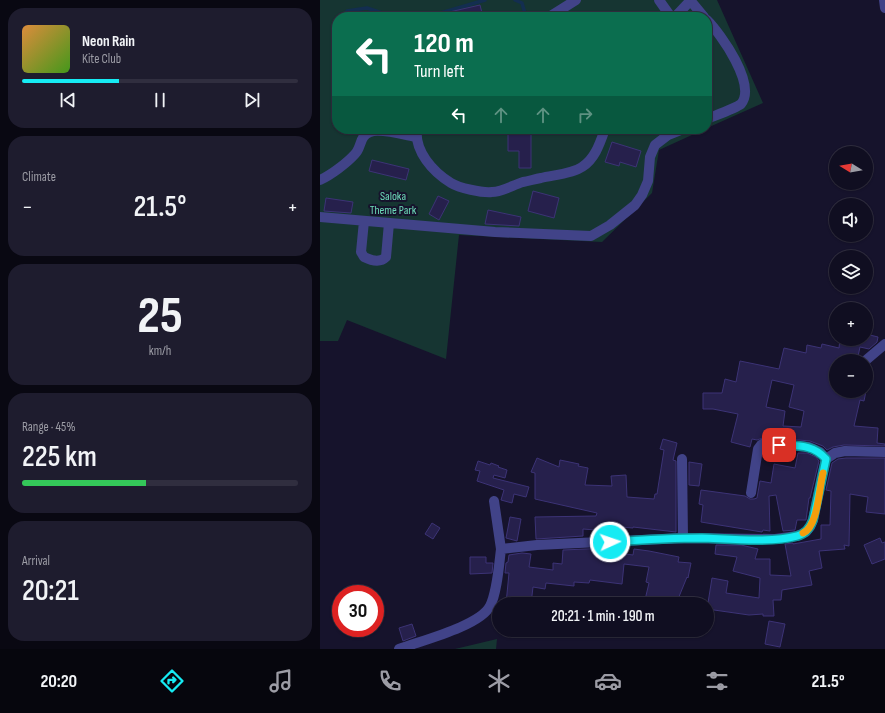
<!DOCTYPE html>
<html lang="en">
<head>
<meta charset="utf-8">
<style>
  :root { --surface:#100e21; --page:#1e1c2e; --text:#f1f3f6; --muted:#9c9ca5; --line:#302e3f; --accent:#16ebf3 }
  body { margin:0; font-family:"Sofia Sans Condensed",sans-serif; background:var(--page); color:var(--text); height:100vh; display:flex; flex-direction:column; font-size:15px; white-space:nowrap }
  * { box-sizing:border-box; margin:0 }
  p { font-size:13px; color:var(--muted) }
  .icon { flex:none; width:22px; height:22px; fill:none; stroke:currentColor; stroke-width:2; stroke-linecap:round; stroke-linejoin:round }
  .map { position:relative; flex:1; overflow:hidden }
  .side { display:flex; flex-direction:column; gap:8px; padding:8px; background:#090812; width:320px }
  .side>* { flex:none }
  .guide { position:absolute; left:12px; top:12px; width:380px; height:122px; border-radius:16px; box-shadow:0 1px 3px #0004,0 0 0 1px var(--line); background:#0b6e4f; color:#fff; overflow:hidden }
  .needle { width:26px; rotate:281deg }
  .controls { position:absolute; left:509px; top:146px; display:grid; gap:8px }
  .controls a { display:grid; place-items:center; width:44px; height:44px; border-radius:50%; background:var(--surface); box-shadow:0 1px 3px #0004,0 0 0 1px var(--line); font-size:20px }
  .speed { position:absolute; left:12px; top:585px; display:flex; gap:8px; font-size:20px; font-weight:700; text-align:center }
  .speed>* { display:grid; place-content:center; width:52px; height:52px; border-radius:50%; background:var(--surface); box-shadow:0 1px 3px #0004,0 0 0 1px var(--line); line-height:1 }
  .speed .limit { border:6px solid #d22; background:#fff; color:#111 }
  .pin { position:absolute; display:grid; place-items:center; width:34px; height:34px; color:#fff; margin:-17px; border-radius:8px; box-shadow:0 2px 6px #0006 }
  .me { position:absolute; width:44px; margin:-22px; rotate:87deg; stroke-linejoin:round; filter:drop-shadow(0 0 3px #0008) }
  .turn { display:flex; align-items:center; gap:14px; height:84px; padding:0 16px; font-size:18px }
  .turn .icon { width:52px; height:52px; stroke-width:2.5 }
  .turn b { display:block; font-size:28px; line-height:34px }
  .lanes { display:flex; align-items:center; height:38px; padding:0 16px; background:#0003; justify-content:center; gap:20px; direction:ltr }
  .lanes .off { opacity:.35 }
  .big { font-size:30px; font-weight:600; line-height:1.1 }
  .side .widget { flex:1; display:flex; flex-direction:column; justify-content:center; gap:6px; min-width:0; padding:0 14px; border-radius:16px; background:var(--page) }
  .side .dial { align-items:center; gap:0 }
  .dial b { font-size:52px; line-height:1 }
  .song { display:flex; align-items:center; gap:12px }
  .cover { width:48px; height:48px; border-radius:6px; background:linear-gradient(135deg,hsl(30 70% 55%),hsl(100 70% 35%)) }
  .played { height:4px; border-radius:2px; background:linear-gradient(90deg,var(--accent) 35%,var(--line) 35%) }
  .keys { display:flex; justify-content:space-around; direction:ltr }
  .heat { display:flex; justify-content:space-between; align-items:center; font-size:22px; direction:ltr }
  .charge { height:6px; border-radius:3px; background:linear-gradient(90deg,#34c759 45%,var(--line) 0) }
  .trip { position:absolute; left:172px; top:597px; width:222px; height:40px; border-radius:20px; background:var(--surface); box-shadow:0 1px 3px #0004,0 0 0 1px var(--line); font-weight:600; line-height:40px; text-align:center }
  .dock { display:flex; height:64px; justify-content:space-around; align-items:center; background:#06060d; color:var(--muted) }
  .dock .icon { width:28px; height:28px }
  .dock .selected { color:var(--accent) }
  .dock b { font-size:18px; color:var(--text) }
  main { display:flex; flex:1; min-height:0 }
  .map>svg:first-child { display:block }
  .green { fill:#163532 }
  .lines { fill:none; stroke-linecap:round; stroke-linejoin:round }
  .stream { stroke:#132e50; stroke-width:3.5 }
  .building { fill:#26204c; stroke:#3c3376; fill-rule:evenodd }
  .minor { stroke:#414388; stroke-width:10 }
  .route-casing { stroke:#0e999e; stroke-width:10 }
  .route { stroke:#16ebf3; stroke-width:7 }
  .slow { stroke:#f59e0b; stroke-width:7 }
  .labels { text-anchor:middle; stroke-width:4; stroke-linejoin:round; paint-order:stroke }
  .park-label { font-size:12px; fill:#6ddbb9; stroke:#16132c }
</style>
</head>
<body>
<main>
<section class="side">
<div class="widget">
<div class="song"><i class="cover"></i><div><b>Neon Rain</b><p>Kite Club</p></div></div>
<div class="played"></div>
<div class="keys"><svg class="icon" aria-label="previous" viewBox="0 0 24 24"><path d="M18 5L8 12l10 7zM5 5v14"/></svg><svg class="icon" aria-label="pause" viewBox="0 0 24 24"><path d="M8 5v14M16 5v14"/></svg><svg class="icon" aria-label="next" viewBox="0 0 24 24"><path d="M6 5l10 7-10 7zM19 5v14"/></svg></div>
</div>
<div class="widget"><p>Climate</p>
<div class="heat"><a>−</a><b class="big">21.5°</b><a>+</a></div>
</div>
<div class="widget dial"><b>25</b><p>km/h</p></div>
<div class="widget"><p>Range · 45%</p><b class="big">225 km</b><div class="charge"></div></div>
<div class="widget"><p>Arrival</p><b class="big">20:21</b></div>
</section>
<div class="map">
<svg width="565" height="649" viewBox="0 0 565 649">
  <rect width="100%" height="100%" fill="#16132c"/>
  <!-- green -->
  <path class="green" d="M0,0H397L443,103L387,128V17H17V129H385L339,150L332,193L282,242L139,235L126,359L27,320L18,341H0Z
    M177,639L176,649H135Z"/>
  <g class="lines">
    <!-- stream -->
    <path class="stream" d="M195,0L202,3L206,17
      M25,17L27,11L47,8L74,17
      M107,17L165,0"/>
  </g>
  <!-- building -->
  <path class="building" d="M160,5L163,17H125V13Z
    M211,130V168H199V151H188V131Z
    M292,142L321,151L316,167L300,162L299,166L285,162Z
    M52,160L89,169L86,180L49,171Z
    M213,191L239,198L234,218L208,211Z
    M118,196L129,201L119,220L109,214Z
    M6,198L33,202L31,213L4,211Z
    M168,210L201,217L199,226L165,224Z
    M546,334L558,337L557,342L549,349L540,347L537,361H516V391H517V393L519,394V391H546L544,401L540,400L534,426L558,428L557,443L565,444V446L524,445L513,447L507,450L503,446L490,441L445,437L437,440L432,439L430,447L411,442L418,414L393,409H383V393H402L405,379L416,382L420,361L459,369L464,348L486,353L487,345L501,348L502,344L519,348L520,339H546ZM452,380L474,385L469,407L484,411L481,427L463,426L465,411L446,407Z
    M343,439L357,443L353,460L356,461V532L313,527V528L288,526V531L263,529V536L216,539L215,517L276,516L277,513L215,499V473L211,472L217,458L239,467L240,460L259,464L258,466L268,468L265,485L292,486L291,476L306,475L307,497L334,499L335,494H337L344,450L340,449Z
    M478,453H487L496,457L499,461L490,498H489L486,520H477L475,530L463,531L456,495L449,496L450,531L443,530L442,532L381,522L383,505L379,504L381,490L425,496L430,499H434L437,498L440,481L451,483L454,464L475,468Z
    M526,458H565V514L546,512L548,497L530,494L529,546L524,545L525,549L499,551L502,568L489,571L492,585L462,590L461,600H453L454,616H443V614L429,615L387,609L392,578L408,581L406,593L439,598L440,578L413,571L417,557L395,554L396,545H421L438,549L435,559H450V575L471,576L465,544L473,543V544L501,539V525H510L511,491L506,490L512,463L518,459Z
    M158,461L170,465L171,463L179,466L178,467L187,470L185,478L174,475L173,478L209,487L206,497L194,494L192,503L181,500L184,490L157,481L160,471L155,470Z
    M369,462L382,464L379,486L369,485Z
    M190,517L201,519L197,541L186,538Z
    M112,523L120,528L113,539L105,534Z
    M560,538L562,543L565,542V559L552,564L544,545Z
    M289,548L290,552L313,555L314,549L329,551L359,557L358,562L371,563L368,578L367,577L356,604H324L329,583L326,582L329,567L304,564L302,584L270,580L269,583L254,582V586L226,583L225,589L213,587L211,604H186L189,573H185L186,563L188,562L189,555L202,553L211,554L209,567L233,570V563L242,564L243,550Z
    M150,557H166V563H173L172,573L150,574Z
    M449,621L465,624L460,647L445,644Z
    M92,624L96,636L83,641L79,628Z"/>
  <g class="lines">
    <!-- minor -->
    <path class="minor" d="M339,0L351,17
      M370,0L384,17
      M564,0L565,8
      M229,17L256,0
      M355,17L370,1
      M387,20C401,34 437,85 421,104C416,108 394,116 387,119
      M97,129C94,151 113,172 131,183C139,188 162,193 172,192C182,192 193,185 203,182C209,181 215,179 221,178C233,175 252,174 262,167C275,159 280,143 285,129
      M0,180C11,175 27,163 35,154C42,147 39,136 50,132C60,128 85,135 96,137
      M0,217L175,232L271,236L290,225L315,205L322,195L328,181L330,157L335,145L348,135L363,129
      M44,221L41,252L44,257C52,261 60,263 66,257L69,223
      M545,361L565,344
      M362,459L363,538
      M431,493L438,449L441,445L444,443L489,447L500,452L506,459
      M174,501L181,549
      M79,649C100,641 160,626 170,606C177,593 179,565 181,549L217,545L363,538L455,539L477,536L486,532L490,527L493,520L502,476L506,459L515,453L525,451L565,452"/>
  </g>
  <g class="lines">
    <!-- route casing -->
    <g class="route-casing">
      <path id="route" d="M290,542C320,540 351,538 382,538C410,539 451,543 477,536C486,534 490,528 493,520L506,459C493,444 478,446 459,445"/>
    </g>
    <!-- route -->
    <use href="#route" class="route"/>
    <!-- slow -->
    <path class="slow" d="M483,533C498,527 499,488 503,473"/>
  </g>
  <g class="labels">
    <!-- park labels -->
    <g class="park-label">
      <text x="73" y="200">Saloka<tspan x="73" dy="14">Theme Park</tspan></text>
    </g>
  </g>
</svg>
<div class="controls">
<a><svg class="needle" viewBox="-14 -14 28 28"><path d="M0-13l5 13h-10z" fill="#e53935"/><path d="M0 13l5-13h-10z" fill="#9c9ca5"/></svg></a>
<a><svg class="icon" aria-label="sound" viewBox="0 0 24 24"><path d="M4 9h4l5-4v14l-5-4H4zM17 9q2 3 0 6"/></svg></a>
<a><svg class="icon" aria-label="layers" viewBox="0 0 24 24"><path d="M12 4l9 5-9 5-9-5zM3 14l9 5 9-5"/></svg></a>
<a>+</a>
<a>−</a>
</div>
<div class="speed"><div class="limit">30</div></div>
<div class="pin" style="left:459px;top:445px;background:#d93025"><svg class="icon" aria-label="arrive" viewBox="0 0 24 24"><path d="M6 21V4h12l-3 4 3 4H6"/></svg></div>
<svg class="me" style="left:290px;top:542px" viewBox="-20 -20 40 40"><circle r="17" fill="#16ebf3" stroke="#fff" stroke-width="3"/><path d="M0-11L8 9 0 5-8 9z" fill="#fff"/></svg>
<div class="trip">20:21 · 1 min · 190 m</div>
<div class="guide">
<div class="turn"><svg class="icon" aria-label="left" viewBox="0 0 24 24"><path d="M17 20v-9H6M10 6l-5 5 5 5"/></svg><div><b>120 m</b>Turn left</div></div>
<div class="lanes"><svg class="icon" aria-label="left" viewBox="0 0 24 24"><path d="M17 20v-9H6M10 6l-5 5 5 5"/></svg><svg class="icon off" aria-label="ahead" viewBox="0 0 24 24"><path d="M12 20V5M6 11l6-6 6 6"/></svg><svg class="icon off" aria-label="ahead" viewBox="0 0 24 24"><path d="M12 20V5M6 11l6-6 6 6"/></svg><svg class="icon off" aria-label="right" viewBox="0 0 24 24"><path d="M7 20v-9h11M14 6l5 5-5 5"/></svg></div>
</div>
</div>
</main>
<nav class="dock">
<b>20:20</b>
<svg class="icon selected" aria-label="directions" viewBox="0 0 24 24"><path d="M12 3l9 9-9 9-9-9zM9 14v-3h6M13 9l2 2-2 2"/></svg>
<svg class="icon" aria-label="music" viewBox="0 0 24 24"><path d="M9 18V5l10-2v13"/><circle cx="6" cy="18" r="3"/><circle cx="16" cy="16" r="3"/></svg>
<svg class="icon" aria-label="phone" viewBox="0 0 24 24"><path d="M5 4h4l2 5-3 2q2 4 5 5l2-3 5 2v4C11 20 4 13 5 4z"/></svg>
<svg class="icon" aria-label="climate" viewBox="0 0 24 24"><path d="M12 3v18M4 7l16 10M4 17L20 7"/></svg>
<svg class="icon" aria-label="car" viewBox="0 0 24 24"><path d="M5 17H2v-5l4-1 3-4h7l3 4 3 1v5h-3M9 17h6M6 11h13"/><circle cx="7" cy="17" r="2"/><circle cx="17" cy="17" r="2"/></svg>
<svg class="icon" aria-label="filters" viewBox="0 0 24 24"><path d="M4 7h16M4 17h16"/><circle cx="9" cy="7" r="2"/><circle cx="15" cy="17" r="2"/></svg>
<b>21.5°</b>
</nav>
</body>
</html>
